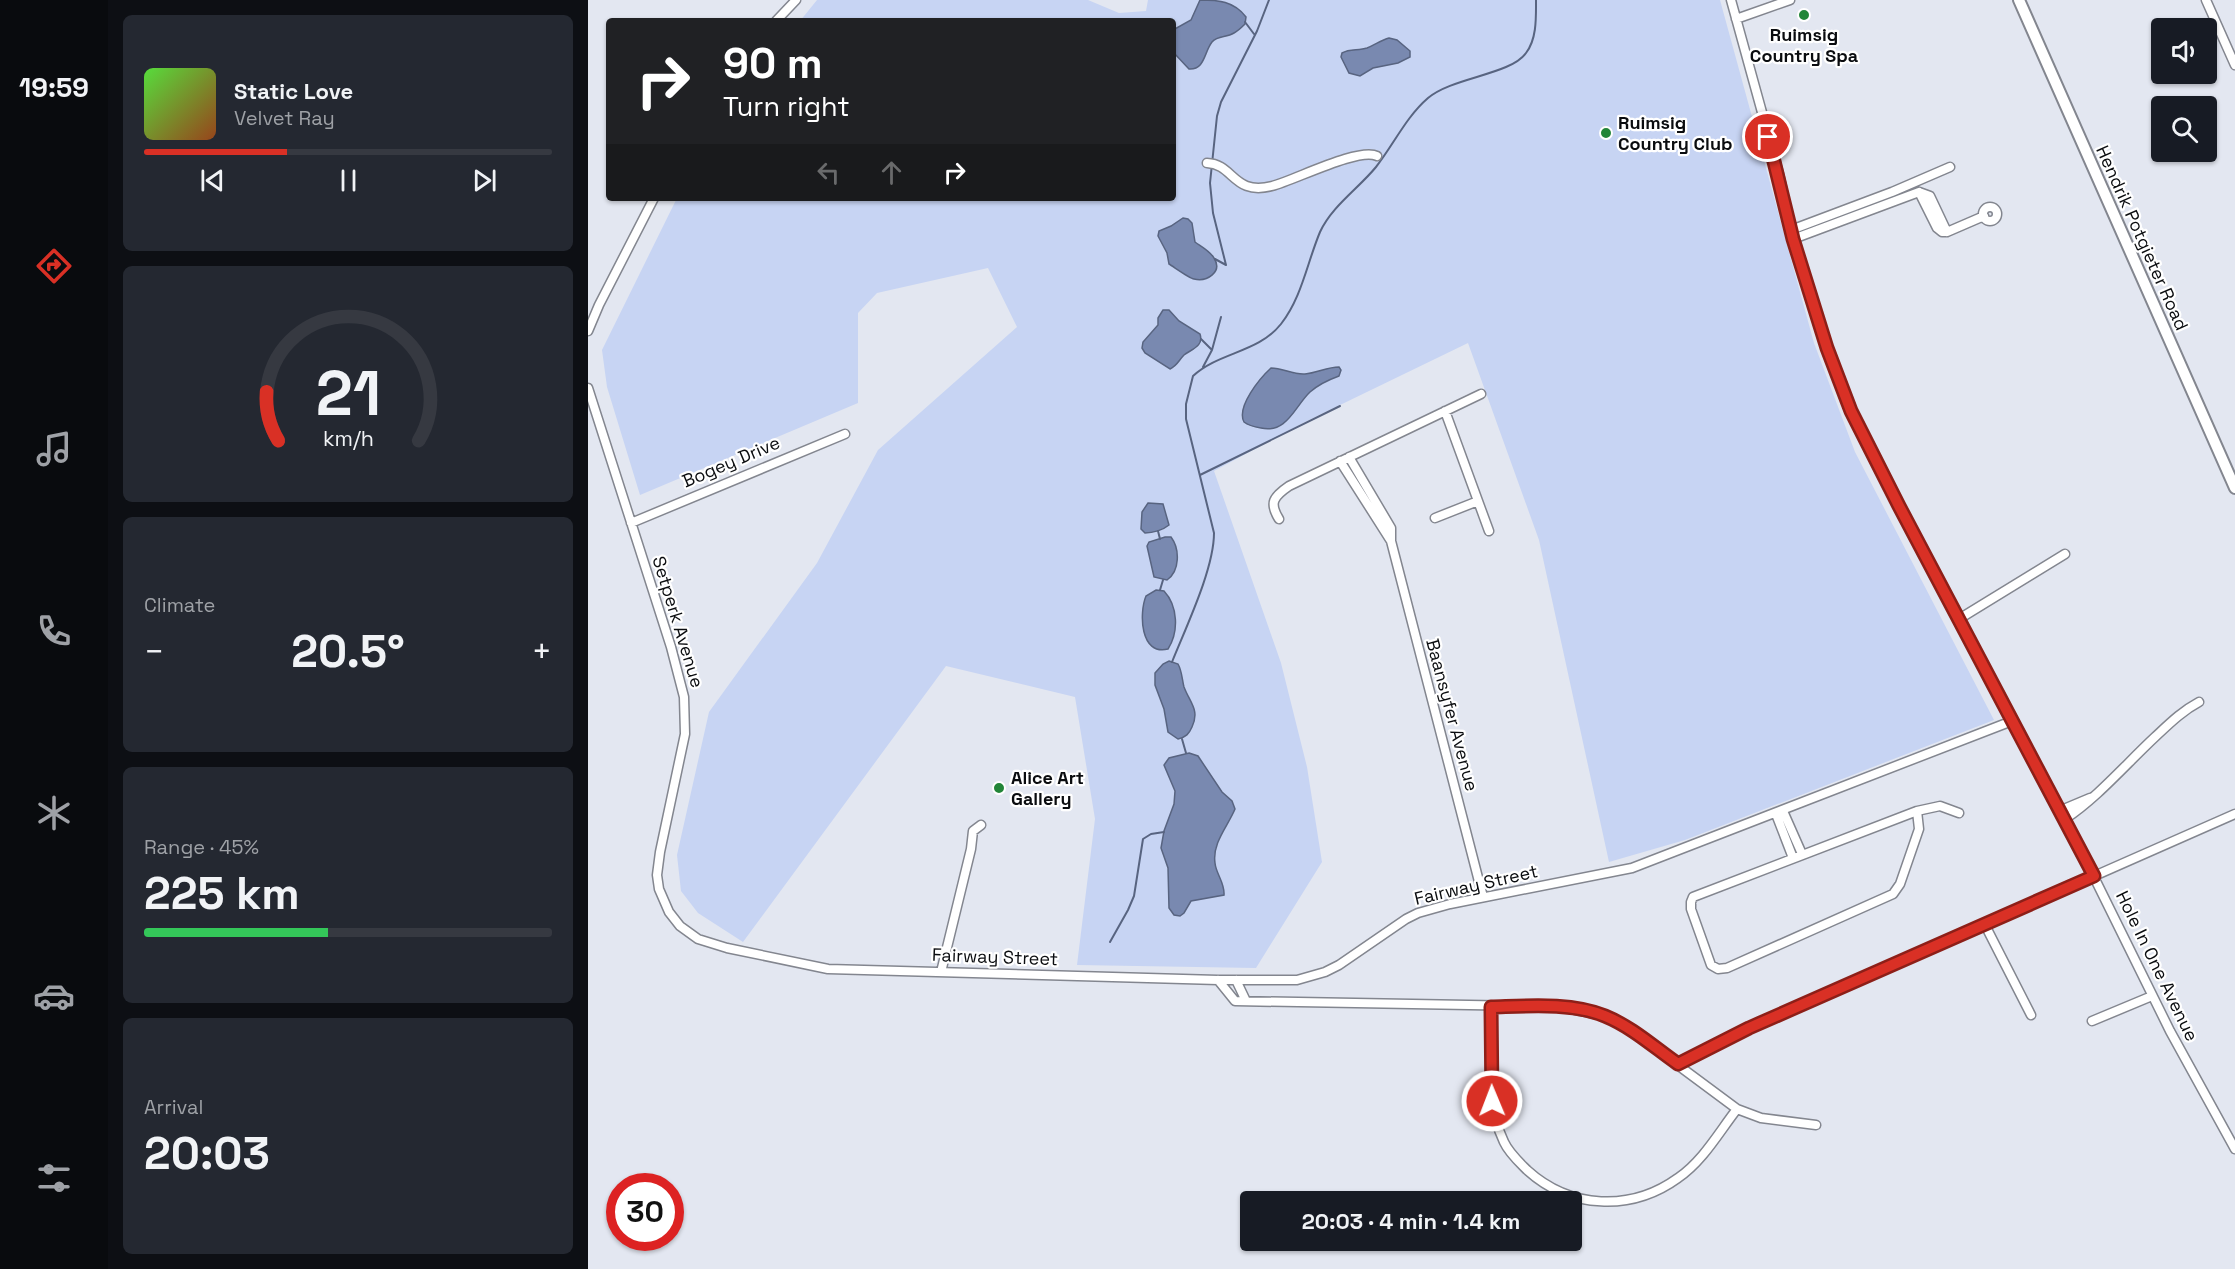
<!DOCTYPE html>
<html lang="en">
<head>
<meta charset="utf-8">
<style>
  :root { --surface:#171b24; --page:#242831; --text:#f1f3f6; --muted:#9ea1a6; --line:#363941; --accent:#d93025 }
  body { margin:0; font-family:"Space Grotesk",sans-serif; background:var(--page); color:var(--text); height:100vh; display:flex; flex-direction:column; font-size:22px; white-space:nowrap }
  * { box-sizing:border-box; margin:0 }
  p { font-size:20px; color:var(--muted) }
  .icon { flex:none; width:33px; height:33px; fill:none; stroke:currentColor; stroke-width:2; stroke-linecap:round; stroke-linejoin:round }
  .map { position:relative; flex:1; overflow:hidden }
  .drawer { display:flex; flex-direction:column; gap:15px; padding:15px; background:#0d0f14; width:480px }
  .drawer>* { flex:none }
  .hud { position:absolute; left:18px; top:18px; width:570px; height:183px; border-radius:6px; box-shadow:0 2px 4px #0004; background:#202124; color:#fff; overflow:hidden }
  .tools { position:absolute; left:1563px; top:18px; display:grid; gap:12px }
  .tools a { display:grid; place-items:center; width:66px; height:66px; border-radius:6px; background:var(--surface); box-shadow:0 2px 4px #0004; font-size:30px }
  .speed { position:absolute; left:18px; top:1173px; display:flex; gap:12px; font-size:30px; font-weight:700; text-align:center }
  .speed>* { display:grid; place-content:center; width:78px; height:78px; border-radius:50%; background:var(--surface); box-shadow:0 2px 4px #0004; line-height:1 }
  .speed .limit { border:9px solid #d22; background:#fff; color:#111 }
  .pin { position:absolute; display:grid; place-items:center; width:51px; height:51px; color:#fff; margin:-26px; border:3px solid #fff; border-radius:50%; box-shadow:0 2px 6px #0007 }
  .me { position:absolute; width:66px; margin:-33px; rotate:359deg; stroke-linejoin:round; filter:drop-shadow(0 0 4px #0008) }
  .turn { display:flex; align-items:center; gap:21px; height:126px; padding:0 18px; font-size:27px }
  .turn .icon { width:78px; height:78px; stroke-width:2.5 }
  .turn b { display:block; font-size:42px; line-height:51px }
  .lanes { display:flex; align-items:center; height:57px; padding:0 18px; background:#0003; justify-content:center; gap:30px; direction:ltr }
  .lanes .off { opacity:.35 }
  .big { font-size:45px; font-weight:700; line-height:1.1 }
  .drawer .widget { flex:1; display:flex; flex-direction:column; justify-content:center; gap:9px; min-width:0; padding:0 21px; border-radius:9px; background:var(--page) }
  .drawer .dial { align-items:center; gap:0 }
  .dial svg { height:156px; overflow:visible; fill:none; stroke:var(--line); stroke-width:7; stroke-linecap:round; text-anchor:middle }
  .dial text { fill:var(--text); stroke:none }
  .song { display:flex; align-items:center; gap:18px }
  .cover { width:72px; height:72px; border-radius:9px; background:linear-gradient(135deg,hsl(110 70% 55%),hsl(20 70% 35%)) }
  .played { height:6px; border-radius:3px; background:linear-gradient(90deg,var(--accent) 35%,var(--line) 35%) }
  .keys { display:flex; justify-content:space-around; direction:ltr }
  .heat { display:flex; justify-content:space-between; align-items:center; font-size:33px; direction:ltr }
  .charge { height:9px; border-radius:4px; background:linear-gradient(90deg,#34c759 45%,var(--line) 0) }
  .trip { position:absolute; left:652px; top:1191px; width:342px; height:60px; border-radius:6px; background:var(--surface); box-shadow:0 2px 4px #0004; font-weight:700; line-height:60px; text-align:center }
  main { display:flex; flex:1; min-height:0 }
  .tab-bar { display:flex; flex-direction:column; width:108px; justify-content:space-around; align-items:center; background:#090b0e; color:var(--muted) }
  .tab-bar .icon { width:42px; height:42px }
  .tab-bar .current { color:var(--accent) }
  .tab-bar b { font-size:27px; color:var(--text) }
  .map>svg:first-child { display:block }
  .green { fill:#c7d4f3 }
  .water { fill:#7989b0; stroke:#586480; stroke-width:1.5 }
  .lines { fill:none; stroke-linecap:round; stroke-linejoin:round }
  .stream { stroke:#586480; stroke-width:2 }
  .minor-casing { stroke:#83868f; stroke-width:11 }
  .major-casing { stroke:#83868f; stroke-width:14 }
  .minor { stroke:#fff; stroke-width:8 }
  .major { stroke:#fff; stroke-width:10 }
  .route-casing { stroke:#8d1f18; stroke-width:15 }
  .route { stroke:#d93025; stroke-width:10 }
  .poi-dot { fill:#228538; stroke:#fff; stroke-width:2 }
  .labels { text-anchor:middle; stroke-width:4.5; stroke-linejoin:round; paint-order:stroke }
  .poi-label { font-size:18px; font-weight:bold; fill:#0a0c0f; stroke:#fff; text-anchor:start }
  .street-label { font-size:18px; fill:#0a0c0f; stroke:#fff }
</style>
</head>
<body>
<main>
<nav class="tab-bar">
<b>19:59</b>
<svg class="icon current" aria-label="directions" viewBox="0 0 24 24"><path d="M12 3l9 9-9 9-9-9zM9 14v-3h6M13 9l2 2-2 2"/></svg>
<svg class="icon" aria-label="music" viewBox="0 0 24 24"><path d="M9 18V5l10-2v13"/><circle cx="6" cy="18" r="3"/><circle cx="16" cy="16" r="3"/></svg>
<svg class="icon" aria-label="phone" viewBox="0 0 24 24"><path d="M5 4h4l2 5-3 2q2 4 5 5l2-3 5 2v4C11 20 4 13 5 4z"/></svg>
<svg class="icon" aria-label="climate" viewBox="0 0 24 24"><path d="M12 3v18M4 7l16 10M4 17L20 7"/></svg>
<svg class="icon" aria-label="car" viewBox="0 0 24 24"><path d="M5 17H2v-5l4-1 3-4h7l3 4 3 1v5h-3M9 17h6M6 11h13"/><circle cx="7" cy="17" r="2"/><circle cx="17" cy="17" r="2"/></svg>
<svg class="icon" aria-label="filters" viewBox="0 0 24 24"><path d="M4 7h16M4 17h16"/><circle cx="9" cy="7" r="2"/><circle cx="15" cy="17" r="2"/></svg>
</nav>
<section class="drawer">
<div class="widget">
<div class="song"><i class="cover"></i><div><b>Static Love</b><p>Velvet Ray</p></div></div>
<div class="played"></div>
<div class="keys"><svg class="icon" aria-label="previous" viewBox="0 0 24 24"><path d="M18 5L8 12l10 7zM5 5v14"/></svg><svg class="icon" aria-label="pause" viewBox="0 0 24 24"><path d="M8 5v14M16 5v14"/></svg><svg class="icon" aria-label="next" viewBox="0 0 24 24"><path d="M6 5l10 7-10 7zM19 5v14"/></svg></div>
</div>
<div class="widget dial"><svg viewBox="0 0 100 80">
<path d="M14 69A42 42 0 1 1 86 69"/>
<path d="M14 69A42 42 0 0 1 8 44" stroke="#d93025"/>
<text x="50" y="56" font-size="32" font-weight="700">21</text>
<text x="50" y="72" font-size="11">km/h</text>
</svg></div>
<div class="widget"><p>Climate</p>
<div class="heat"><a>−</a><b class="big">20.5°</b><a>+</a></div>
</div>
<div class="widget"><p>Range · 45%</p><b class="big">225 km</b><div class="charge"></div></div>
<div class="widget"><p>Arrival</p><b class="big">20:03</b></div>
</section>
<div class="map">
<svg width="1647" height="1269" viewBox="0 0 1647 1269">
  <rect width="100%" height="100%" fill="#e3e7f1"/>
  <!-- green -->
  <path class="green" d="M229,0H500L531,13L558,11L560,0H1132L1226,343L1267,452L1406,720L1097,840L1021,862L951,540L880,343L717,422L626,471L693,663L719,767L734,862L668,968L489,965L507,819L487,697L358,666L155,942L110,913L93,891L89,855L121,712L229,563L290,450L429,327L400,268L289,293L270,313V403L52,495L19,387L14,350L89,198H585V21H212Z"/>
  <!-- water -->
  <path class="water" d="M612,0C630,0 646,1 658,17L657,24C654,27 650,31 646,33C638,38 630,35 624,42C616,52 617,70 601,69L585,52V30L603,20Z
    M801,38L809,40L822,51V57L810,63L785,68L772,76L761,73L753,57L754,53C762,48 770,51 779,48C787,45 793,40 801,38Z
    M595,218L600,219L604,223L607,242C614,247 622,251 626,258C635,272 619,282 606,279C601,278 586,267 581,264L579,253L570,236L571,231L583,226Z
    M575,310H581L591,321L612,334C616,346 604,349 596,355C591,360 589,366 582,369L557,353L554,348L555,342L570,325V318Z
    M751,367L753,370L751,376C740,380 731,384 722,392C707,406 699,434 673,428C667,427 661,426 656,422C648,407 672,378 683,368C695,368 705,375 717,374C729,373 739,367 751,367Z
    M560,503L575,504L581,525C575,530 565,533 557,533L553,529L554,512Z
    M577,537H583C592,549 592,571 579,580L566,577L559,546L561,542Z
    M568,590L576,591C590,606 591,632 580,649C552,656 551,613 558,596Z
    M581,661L590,664C594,671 594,679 596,687C602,703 612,710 604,727C601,734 598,737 590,739L580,732L576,709L567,685V673L575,664Z
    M601,753L610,756L634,792L644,801L647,809C640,826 624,843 627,863C628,874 637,883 636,895L603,901L596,913L592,916L586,915L581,908L580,868L573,848L576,831L586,804L587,791L576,765L581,758Z"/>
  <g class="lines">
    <!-- stream -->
    <path class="stream" d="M657,22L666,34
      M627,259L638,265
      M638,265L625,213L622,183L629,116L633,102L669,31L681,0
      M613,339L624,350
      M615,367L624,350L633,317
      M612,475L752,406
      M570,531L572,539
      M572,590L575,580
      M584,662C598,627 626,569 626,533L598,419V404L605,376C631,352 670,353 693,324C714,297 719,263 732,232C744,206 770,189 788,167C806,144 818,117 840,98C865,77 922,75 938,53C949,39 948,17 948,0
      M594,739L598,753
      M522,942L540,910L546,896L555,839L563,834L576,832"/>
    <!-- minor casing -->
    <g class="minor-casing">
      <path id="minor" d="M1143,0L1191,174L1205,239L1244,363L1263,411L1311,506L1506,877L1582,1031L1647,1149
        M1618,0L1647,65
        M1148,19L1202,0
        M188,21L208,0
        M619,163C646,164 645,196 684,186C707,180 771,147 789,156
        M1331,192L1349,228L1354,232H1359L1396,216
        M1395 214a7 7 0 1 1 14 0a7 7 0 1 1-14 0Z
        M1203,230L1304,192L1362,167
        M1205,239L1331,192L1342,196L1359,232
        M0,331L11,305L66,198
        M0,388L83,647L96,697L97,734L72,852L69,875L71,889L81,912L92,926L110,939L139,948L240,969L630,980H709L737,972L751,965L818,919L830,913L862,904L1044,868L1424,721
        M857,411L901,531
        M761,457L803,528V541L895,897
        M752,461L803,541
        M847,518L890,501
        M691,519C681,503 685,497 701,486L893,394
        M43,523L257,434
        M1371,619L1477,554
        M1195,811L1214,854
        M1329,811L1331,829L1312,884L1305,894L1139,968L1130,969L1123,965L1103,909V902L1105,897Z
        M1329,811L1352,806L1371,813
        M1471,811L1502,798
        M1188,814L1205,858
        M1477,819C1509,798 1538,764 1567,737C1581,724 1594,711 1611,702
        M1397,925L1443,1015
        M353,972L383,849L385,831L393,825
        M630,980L647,1001L939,1006L978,1008L1017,1016L1048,1034L1149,1109L1173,1118L1228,1125
        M648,980L658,1001
        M903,1007C904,1050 896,1101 916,1142C921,1153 931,1162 939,1170C982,1209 1043,1212 1090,1178C1115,1161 1131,1132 1149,1109
        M1504,1021L1564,996
        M1090,1064L1161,1028L1647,814"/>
    </g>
    <!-- major casing -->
    <g class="major-casing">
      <path id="major" d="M1431,0L1647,488"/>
    </g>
    <!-- minor -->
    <use href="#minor" class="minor"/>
    <!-- major -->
    <use href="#major" class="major"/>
  </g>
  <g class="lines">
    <!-- route casing -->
    <g class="route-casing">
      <path id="route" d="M904,1101L903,1007C939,1006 983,1002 1017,1016C1044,1027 1067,1048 1090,1064L1161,1028L1506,876L1311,506L1263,411L1239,348L1205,239L1180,137"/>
    </g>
    <!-- route -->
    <use href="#route" class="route"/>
  </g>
  <!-- markers -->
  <g class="poi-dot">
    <circle cx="1216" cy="15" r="6"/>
    <circle cx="1018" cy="133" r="6"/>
    <circle cx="411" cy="788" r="6"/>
  </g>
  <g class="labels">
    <!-- poi labels -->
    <g class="poi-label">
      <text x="1216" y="41" text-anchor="middle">Ruimsig<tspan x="1216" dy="21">Country Spa</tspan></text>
      <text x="1030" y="129">Ruimsig<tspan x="1030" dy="21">Country Club</tspan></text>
      <text x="423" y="784">Alice Art<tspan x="423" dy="21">Gallery</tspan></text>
    </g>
    <!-- street labels -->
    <g class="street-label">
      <text transform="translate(1554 238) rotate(66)" y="6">Hendrik Potgieter Road</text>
      <text transform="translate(143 462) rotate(-23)" y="6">Bogey Drive</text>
      <text transform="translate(90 622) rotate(73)" y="6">Setperk Avenue</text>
      <text transform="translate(864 715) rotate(75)" y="6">Baansyfer Avenue</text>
      <text transform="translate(888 885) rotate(-13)" y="6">Fairway Street</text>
      <text transform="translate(407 957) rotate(2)" y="6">Fairway Street</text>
      <text transform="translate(1569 966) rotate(64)" y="6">Hole In One Avenue</text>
    </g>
  </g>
</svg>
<div class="tools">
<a><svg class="icon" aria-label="sound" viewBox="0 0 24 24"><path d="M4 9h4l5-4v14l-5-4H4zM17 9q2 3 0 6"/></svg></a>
<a><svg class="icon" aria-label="search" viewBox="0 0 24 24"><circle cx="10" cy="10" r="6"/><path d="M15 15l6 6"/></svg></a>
</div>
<div class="speed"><div class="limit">30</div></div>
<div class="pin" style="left:1180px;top:137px;background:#d93025"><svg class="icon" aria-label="arrive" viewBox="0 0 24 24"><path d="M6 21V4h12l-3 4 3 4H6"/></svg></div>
<svg class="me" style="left:904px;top:1101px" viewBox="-20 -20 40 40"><circle r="17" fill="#d93025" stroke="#fff" stroke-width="3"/><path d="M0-11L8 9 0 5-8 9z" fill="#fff"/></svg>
<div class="trip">20:03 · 4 min · 1.4 km</div>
<div class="hud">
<div class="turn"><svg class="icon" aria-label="right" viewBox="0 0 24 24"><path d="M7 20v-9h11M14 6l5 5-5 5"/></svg><div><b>90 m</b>Turn right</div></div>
<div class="lanes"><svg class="icon off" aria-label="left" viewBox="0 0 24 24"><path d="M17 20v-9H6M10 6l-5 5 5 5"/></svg><svg class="icon off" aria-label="ahead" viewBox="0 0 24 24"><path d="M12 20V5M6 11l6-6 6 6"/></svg><svg class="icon" aria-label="right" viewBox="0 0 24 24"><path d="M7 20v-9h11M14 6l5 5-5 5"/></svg></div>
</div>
</div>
</main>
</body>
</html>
